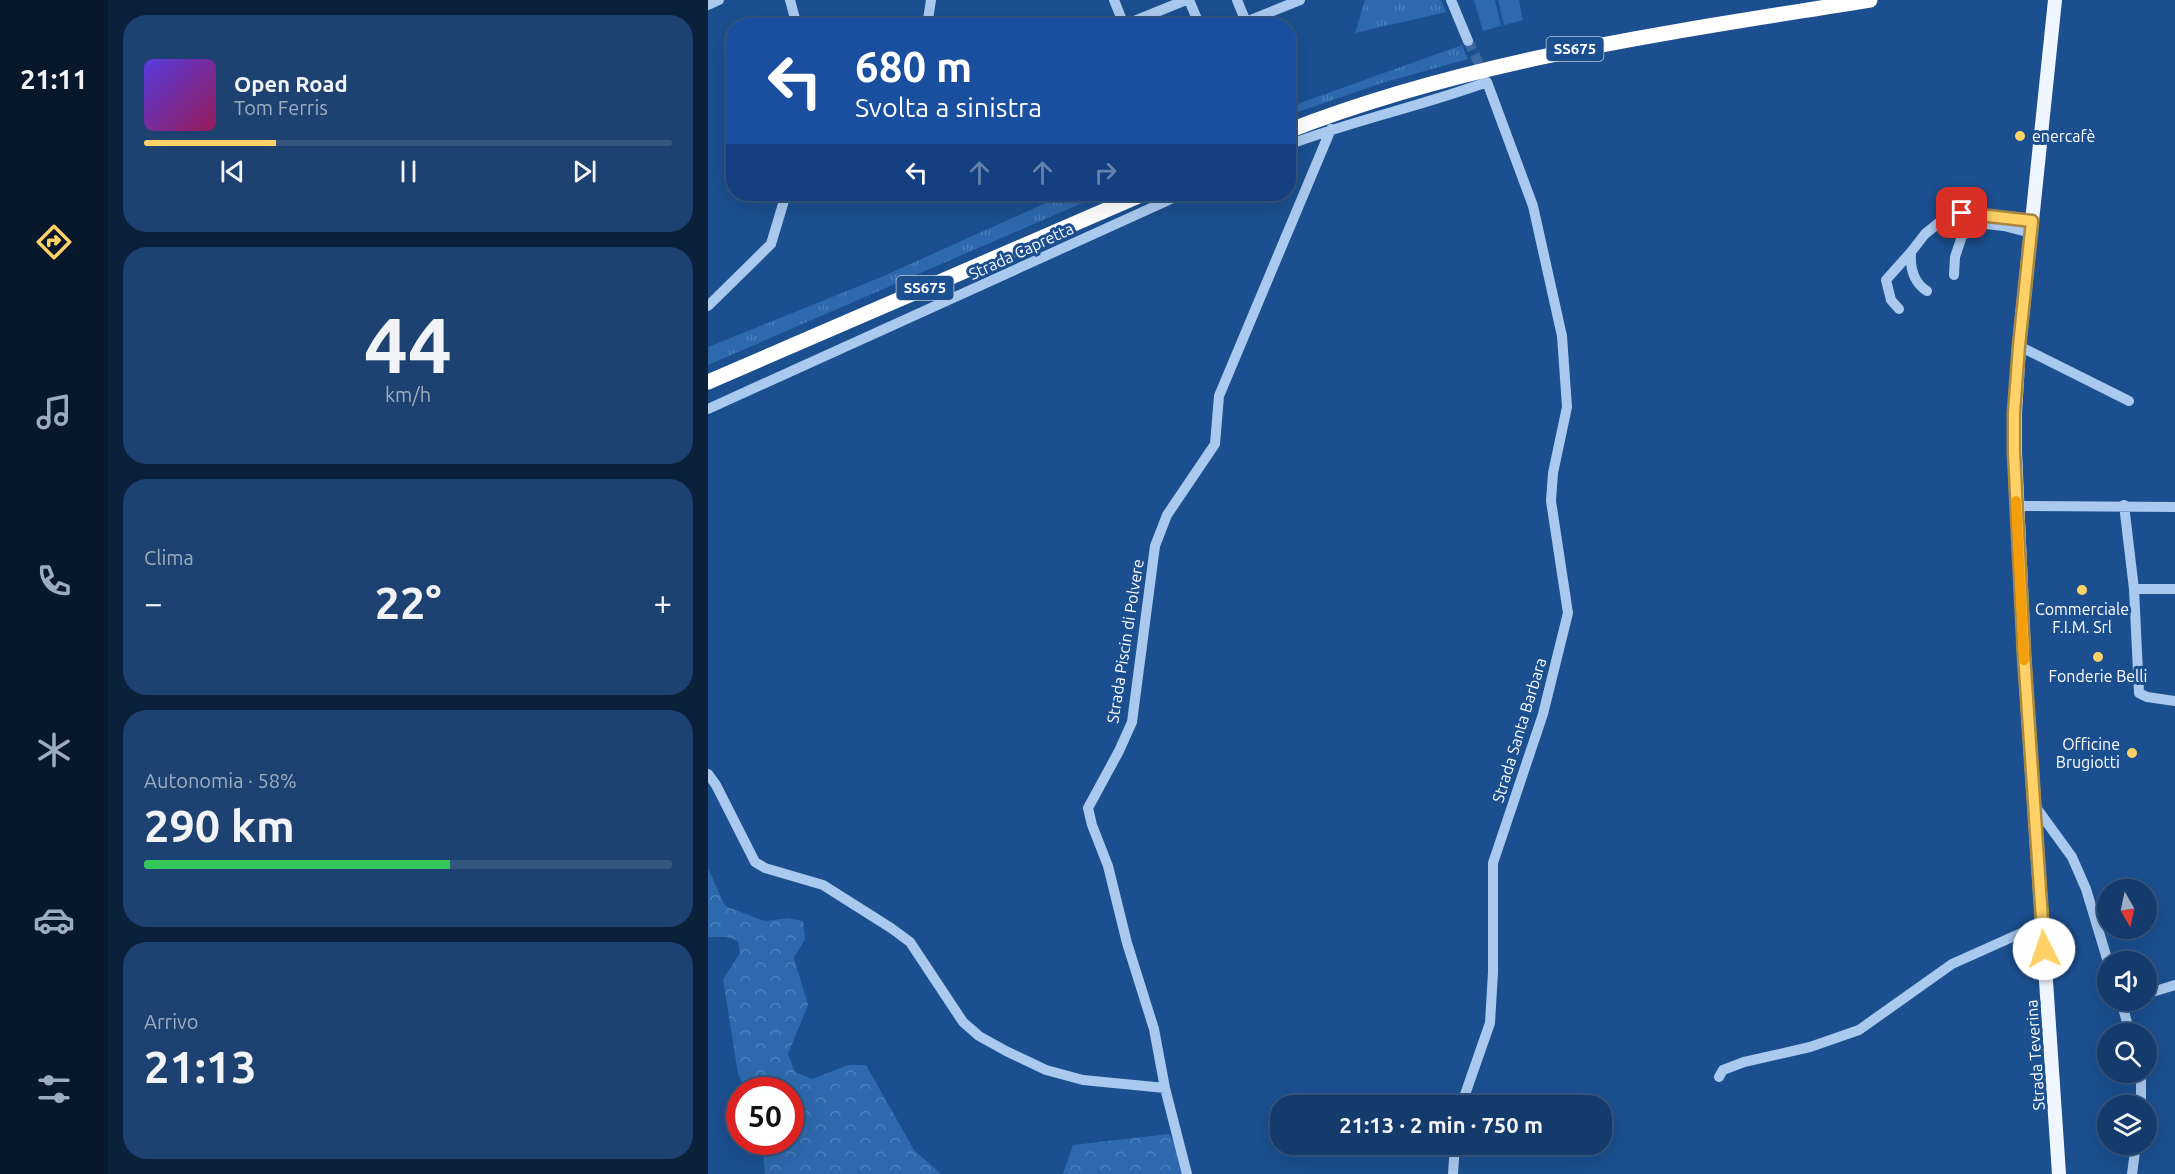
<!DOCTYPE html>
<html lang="it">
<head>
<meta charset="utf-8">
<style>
  :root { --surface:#143b6b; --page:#1d4271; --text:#f1f3f6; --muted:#9dadc1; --line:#33557e; --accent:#ffd166 }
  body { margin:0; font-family:Ubuntu,sans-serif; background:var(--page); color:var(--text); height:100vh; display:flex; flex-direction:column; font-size:22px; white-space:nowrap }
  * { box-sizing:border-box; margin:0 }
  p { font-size:20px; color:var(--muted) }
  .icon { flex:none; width:33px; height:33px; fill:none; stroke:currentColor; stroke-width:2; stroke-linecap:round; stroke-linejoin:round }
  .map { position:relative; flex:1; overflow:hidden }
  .side { display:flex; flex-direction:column; gap:15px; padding:15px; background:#0b203b; width:600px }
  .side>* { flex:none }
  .hud { position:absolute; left:18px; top:18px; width:570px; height:183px; border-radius:24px; box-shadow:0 6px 24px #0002,0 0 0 2px var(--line); background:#1a4fa0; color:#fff; overflow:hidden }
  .needle { width:39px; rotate:171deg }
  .tools { position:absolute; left:1389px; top:879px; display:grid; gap:12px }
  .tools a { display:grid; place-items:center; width:60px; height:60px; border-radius:50%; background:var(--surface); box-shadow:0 6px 24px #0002,0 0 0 2px var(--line); font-size:30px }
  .speed { position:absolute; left:18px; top:1077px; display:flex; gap:12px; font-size:30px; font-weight:700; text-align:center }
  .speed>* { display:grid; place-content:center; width:78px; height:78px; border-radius:50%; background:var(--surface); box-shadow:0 6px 24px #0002,0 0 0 2px var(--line); line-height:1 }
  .speed .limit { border:9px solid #d22; background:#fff; color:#111 }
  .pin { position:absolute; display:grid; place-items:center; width:51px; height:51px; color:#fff; margin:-26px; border-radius:12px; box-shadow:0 3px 9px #0006 }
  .me { position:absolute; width:66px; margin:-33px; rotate:356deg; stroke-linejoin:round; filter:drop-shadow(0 0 4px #0008) }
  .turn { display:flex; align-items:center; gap:21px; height:126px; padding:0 30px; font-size:27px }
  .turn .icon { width:78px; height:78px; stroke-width:2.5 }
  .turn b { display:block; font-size:42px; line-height:51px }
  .lanes { display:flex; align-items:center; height:57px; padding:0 30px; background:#0003; justify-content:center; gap:30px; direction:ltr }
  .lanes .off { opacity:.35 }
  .big { font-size:45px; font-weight:700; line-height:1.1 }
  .side .card { flex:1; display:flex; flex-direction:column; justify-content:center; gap:9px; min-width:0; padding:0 21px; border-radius:24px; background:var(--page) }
  .side .dial { align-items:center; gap:0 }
  .dial b { font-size:78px; line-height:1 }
  .song { display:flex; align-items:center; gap:18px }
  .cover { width:72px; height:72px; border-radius:9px; background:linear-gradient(135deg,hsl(250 70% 55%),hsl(330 70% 35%)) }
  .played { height:6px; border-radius:3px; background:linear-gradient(90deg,var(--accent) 25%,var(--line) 25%) }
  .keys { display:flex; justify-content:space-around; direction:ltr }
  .heat { display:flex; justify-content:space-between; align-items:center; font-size:33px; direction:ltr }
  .charge { height:9px; border-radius:4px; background:linear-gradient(90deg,#34c759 58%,var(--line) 0) }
  .trip { position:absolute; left:562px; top:1095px; width:342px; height:60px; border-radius:24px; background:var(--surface); box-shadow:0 6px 24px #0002,0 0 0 2px var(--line); font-weight:700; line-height:60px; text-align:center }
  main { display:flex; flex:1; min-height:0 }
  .tab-bar { display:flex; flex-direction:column; width:108px; justify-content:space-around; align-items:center; background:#08182b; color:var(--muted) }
  .tab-bar .icon { width:42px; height:42px }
  .tab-bar .active { color:var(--accent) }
  .tab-bar b { font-size:27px; color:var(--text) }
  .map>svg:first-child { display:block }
  .grass { fill:url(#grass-tufts) }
  .forest { fill:url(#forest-crowns) }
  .pitch { fill:#2e69ad }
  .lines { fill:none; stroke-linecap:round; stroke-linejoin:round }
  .minor-tunnel { stroke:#3d69a0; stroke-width:10; stroke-dasharray:10 5; stroke-linecap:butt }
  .minor { stroke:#a9c9ee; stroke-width:10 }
  .major { stroke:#f0f6ff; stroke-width:14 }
  .highway { stroke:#fff; stroke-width:15 }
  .route-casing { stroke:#a68842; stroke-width:15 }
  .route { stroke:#ffd166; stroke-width:10 }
  .slow { stroke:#f59e0b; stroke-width:10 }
  .poi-dot { fill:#ffd166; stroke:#1b4f8f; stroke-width:2 }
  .labels { text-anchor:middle; stroke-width:6; stroke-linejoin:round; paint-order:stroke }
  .shield { fill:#1b4f8f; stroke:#bbcadd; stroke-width:1.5 }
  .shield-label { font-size:15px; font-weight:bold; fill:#fff }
  .poi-label { font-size:16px; fill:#fff; stroke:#1b4f8f }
  .street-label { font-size:16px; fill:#fff; stroke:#1b4f8f }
</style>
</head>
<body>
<main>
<nav class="tab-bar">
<b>21:11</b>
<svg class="icon active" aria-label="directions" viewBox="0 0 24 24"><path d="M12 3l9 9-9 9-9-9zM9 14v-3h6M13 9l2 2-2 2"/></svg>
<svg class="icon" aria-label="music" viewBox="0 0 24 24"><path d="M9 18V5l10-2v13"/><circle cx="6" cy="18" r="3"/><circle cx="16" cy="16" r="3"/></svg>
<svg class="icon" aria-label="phone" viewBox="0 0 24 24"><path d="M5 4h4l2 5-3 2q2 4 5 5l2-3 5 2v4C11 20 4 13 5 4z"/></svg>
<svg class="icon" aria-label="climate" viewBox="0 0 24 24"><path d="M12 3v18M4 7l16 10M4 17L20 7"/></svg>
<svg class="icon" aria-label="car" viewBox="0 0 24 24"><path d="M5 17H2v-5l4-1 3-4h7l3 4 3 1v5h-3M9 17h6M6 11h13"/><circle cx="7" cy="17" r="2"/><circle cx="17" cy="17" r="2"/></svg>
<svg class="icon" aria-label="filters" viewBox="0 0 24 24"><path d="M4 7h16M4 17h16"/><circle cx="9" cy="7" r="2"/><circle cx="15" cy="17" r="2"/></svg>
</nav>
<section class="side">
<div class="card">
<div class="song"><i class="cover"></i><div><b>Open Road</b><p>Tom Ferris</p></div></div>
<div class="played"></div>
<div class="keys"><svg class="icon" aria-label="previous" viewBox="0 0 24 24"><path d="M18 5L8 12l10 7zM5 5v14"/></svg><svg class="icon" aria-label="pause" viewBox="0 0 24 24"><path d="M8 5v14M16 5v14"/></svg><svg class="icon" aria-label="next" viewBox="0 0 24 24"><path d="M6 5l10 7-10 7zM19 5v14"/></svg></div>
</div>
<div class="card dial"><b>44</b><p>km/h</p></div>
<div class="card"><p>Clima</p>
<div class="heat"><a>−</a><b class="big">22°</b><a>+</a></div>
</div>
<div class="card"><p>Autonomia · 58%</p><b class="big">290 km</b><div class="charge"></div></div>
<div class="card"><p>Arrivo</p><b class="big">21:13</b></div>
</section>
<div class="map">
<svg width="1467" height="1174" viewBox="0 0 1467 1174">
  <defs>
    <pattern id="grass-tufts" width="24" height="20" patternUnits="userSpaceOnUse" patternTransform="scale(1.5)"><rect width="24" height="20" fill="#2e69ad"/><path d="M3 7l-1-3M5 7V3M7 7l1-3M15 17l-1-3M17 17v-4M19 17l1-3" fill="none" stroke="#4d80b9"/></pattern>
    <pattern id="forest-crowns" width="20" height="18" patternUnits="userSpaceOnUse" patternTransform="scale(1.5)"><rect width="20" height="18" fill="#2e69ad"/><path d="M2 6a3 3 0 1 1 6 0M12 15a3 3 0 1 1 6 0" fill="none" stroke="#4d80b9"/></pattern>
  </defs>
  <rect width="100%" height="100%" fill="#1b4f8f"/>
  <!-- grass -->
  <path class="grass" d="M657,0H733L738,12L647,33Z
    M754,45L760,59L677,82L581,115V107Z
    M358,194H395L0,365V347L171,278Z"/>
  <!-- forest -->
  <path class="forest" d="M0,868L17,906L57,921L80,918L95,921L97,939L86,958L100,1005L80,1054L87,1072L104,1079L140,1065H158L206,1150L233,1174H57L54,1142H82V1090H37L30,1074L15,979L32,953L30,941L19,937H0Z
    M461,1134L469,1146L476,1174H355L365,1145Z"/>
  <!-- pitch -->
  <path class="pitch" d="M766,0H787L793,26L775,31Z
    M790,0H811L815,20L796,25Z"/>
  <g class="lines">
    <!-- minor-tunnel -->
    <path class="minor-tunnel" d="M760,41L777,76"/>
    <!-- minor -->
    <path class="minor" d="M82,0L89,26
      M406,0L416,25
      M481,0L492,26
      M529,0L538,22L592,0
      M743,0L760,41
      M0,5L11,0
      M219,26L223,0
      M414,26L478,0
      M580,145C646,120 714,106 779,82L825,206L854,336L859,407L845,473L843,501L860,613L835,714L785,863V972L782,1023L753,1106
      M1203,253C1202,268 1205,282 1219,291
      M1246,275L1247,257L1254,236L1270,223L1296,226L1323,233
      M0,306L63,244L78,194
      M1191,309L1183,300L1178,280L1203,252L1217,234L1233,221L1254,213L1324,221
      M1311,346L1421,401
      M0,409L474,194
      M1416,505L1426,589L1431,693L1439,697L1467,701
      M1308,506L1467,507
      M1426,589H1467
      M0,774L8,785L47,862L57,868L115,885L183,928L202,942L255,1022L271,1036L298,1051L338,1070L375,1080L457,1088
      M1327,806L1364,857L1378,889L1400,962
      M1438,994L1467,985
      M1413,1000L1422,1034
      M1011,1077L1015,1070L1036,1062L1102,1047L1151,1030L1244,964L1320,930L1335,926
      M1433,1106V1072
      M479,1174L457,1088L446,1029L419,943L400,866L384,825L380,808L411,751L424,722L447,546L459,515L507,444L511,396L623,129
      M745,1174L747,1144
      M1424,1174L1428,1144"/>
    <!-- major -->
    <path class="major" d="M1347,0L1311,346L1307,413V452L1316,654L1351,1174"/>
    <!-- highway -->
    <path class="highway" d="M580,131C767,58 965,32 1162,0
      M0,382L435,194"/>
  </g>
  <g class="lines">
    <!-- route casing -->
    <g class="route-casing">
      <path id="route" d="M1254,213L1324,221L1311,346L1306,413V452L1316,654L1336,949"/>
    </g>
    <!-- route -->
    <use href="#route" class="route"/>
    <!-- slow -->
    <path class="slow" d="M1308,501L1316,660"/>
  </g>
  <!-- markers -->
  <g class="poi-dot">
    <circle cx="1312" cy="136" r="6"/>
    <circle cx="1374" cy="590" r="6"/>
    <circle cx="1390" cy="657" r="6"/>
    <circle cx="1424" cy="753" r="6"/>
  </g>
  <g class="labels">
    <!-- shield labels -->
    <g class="shield">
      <rect x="838.5" y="37" width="57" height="24" rx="4.5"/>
      <rect x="188.5" y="276" width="57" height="24" rx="4.5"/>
    </g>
    <g class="shield-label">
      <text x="867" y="54">SS675</text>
      <text x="217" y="293">SS675</text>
    </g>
    <!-- poi labels -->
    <g class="poi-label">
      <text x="1324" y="142" text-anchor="start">enercafè</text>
      <text x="1374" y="615">Commerciale<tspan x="1374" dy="18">F.I.M. Srl</tspan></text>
      <text x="1390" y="682">Fonderie Belli</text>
      <text x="1412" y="750" text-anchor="end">Officine<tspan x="1412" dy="18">Brugiotti</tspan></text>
    </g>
    <!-- street labels -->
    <g class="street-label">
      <text transform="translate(313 251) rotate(-25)" y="6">Strada Capretta</text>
      <text transform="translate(417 641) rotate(-81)" y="6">Strada Piscin di Polvere</text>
      <text transform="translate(811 730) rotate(-73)" y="6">Strada Santa Barbara</text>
      <text transform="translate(1327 1055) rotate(-94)" y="6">Strada Teverina</text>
    </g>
  </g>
</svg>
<div class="tools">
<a><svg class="needle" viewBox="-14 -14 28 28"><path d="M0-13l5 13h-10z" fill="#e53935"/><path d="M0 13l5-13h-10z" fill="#9dadc1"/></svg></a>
<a><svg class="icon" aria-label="sound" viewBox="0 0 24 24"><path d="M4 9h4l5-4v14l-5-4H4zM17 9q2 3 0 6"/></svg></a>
<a><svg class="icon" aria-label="search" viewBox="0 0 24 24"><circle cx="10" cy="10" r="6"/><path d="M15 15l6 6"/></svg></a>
<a><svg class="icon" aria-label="layers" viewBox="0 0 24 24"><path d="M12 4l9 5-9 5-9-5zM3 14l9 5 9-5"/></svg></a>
</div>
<div class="speed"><div class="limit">50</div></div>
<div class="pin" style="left:1254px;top:213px;background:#d93025"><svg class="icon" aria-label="arrive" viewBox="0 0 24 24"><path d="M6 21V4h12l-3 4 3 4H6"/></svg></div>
<svg class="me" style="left:1336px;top:949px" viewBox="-20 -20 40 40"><circle r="19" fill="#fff"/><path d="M0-13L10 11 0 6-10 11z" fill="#ffd166"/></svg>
<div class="trip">21:13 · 2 min · 750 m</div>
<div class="hud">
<div class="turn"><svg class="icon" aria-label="left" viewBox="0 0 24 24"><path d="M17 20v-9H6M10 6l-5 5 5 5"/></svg><div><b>680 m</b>Svolta a sinistra</div></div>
<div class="lanes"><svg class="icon" aria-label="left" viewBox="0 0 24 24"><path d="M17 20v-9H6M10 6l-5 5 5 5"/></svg><svg class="icon off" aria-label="ahead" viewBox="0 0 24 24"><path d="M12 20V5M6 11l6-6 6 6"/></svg><svg class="icon off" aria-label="ahead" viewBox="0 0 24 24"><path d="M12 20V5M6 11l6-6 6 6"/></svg><svg class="icon off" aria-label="right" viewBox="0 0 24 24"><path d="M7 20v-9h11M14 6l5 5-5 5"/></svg></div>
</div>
</div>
</main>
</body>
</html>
